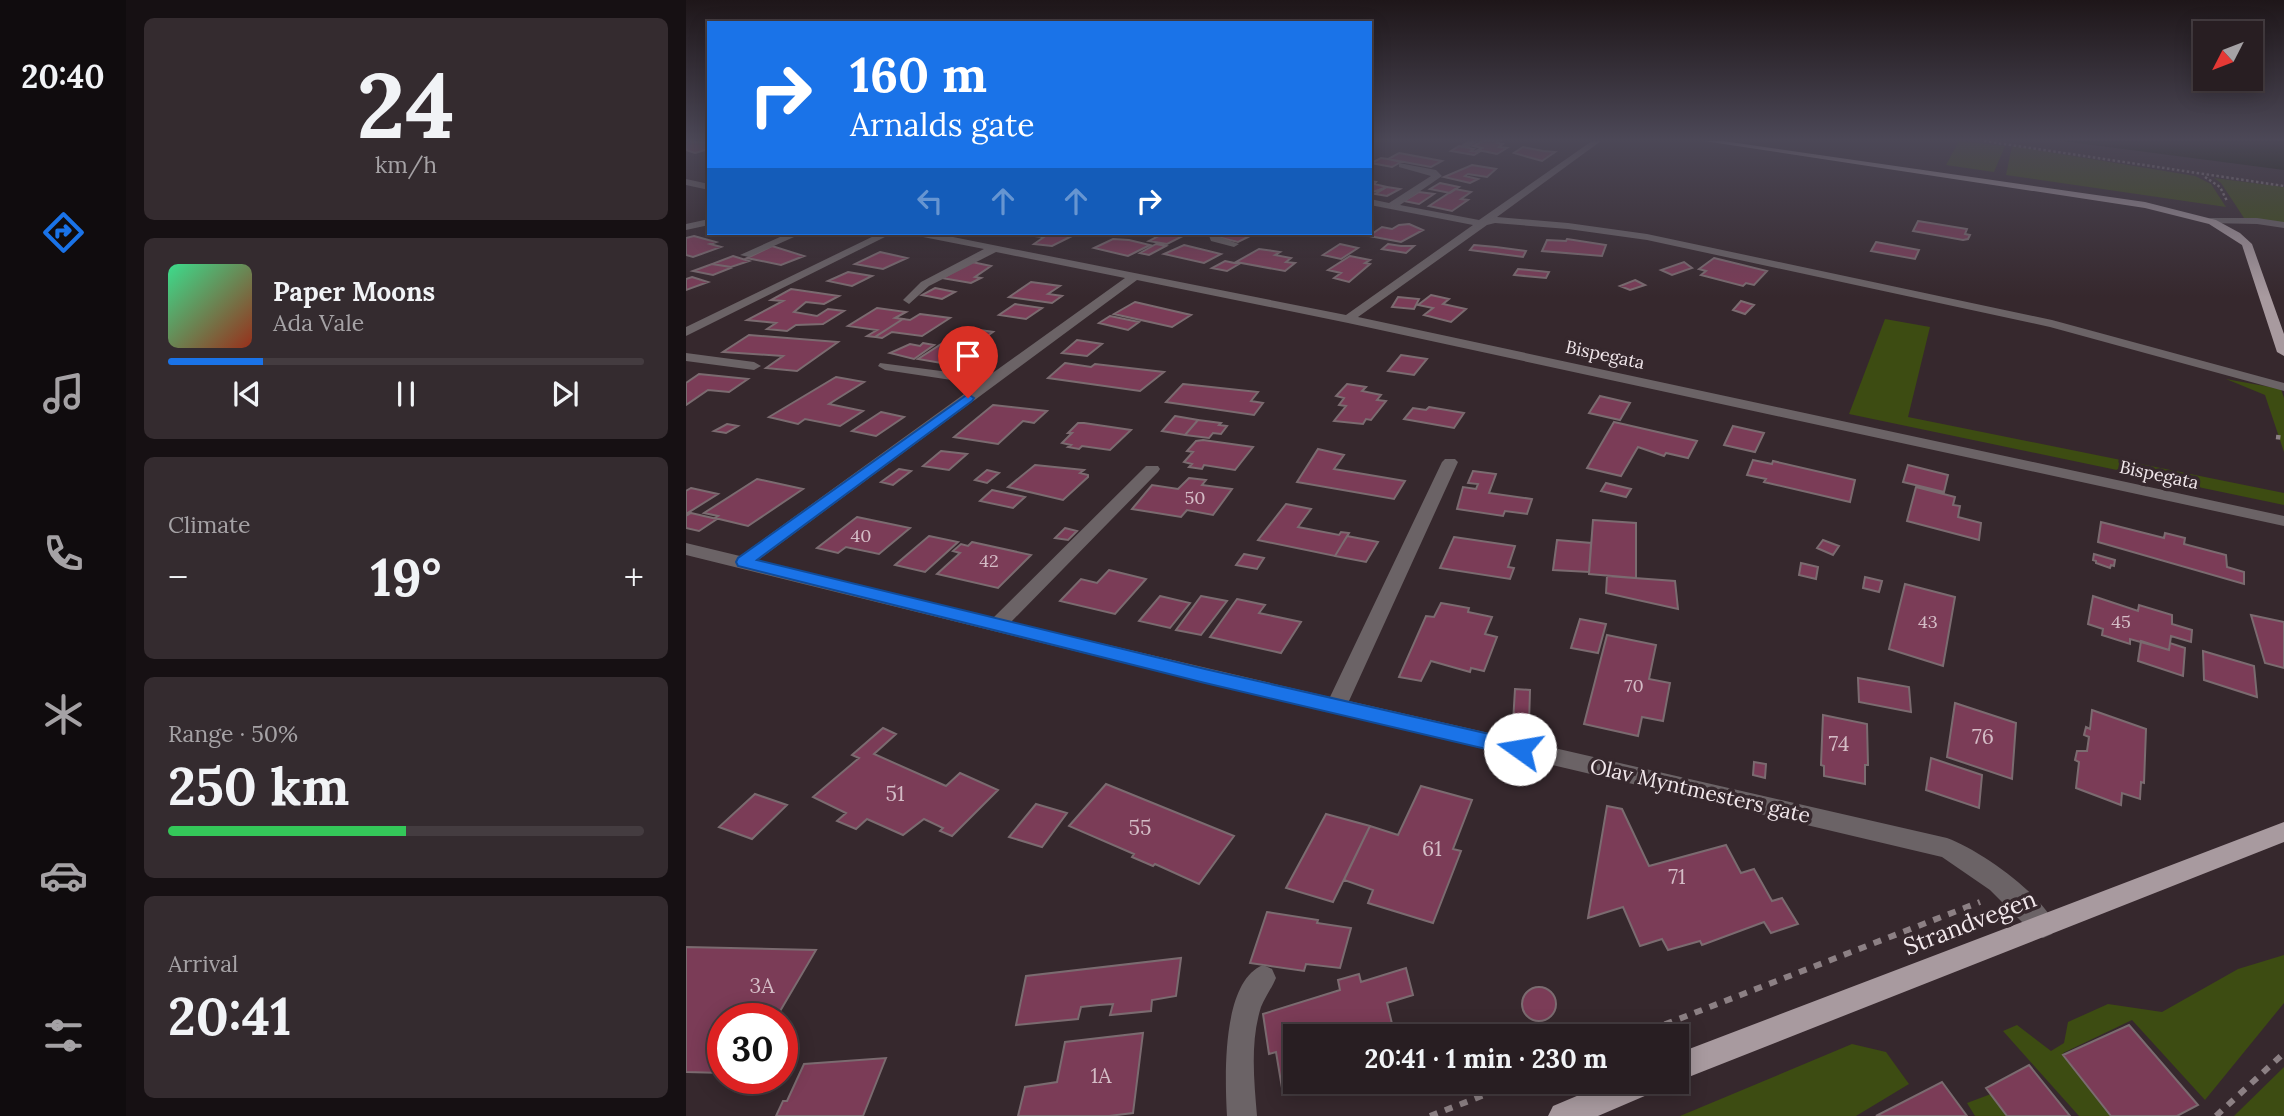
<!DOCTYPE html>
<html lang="en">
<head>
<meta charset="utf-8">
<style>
  :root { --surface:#281e22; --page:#342b2f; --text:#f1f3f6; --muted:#a5a2a5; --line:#443c40; --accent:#1a73e8 }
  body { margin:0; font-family:Lora,serif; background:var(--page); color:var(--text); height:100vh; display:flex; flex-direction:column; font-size:26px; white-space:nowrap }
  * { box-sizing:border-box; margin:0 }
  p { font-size:23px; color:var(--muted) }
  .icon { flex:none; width:38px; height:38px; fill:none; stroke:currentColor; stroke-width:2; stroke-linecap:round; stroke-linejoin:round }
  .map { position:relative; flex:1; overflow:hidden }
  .side { display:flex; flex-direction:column; gap:18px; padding:18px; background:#161013; width:560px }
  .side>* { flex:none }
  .banner { position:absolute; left:21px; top:21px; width:665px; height:214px; border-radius:0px; box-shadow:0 4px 18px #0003,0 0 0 2px var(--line); background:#1a73e8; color:#fff; overflow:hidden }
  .needle { width:46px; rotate:228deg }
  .fabs { position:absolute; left:1507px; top:21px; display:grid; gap:14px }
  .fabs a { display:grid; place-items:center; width:70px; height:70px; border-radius:0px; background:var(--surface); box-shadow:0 4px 18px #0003,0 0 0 2px var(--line); font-size:35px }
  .speed { position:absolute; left:21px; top:1003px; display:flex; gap:14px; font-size:35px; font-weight:700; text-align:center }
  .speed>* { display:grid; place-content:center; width:91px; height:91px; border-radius:50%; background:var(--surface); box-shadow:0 4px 18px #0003,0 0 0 2px var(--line); line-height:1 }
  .speed .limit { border:10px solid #d22; background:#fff; color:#111 }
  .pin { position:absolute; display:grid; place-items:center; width:60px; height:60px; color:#fff; margin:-72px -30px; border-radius:50% 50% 50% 0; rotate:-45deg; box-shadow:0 0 7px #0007 }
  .pin .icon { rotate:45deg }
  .me { position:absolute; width:77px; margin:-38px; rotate:283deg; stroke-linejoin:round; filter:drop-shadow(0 0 5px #0008) }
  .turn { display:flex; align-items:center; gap:24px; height:147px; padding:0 28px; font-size:32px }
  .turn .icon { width:91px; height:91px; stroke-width:2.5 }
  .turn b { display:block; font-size:49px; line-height:60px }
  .lanes { display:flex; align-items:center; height:66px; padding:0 28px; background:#0003; justify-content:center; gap:35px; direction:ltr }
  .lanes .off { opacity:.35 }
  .big { font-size:52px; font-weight:700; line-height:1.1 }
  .side .tile { flex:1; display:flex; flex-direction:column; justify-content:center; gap:10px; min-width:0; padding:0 24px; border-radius:10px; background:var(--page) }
  .side .dial { align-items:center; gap:0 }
  .dial b { font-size:91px; line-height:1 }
  .song { display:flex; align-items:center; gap:21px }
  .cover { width:84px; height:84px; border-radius:10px; background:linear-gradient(135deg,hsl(150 70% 55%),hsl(10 70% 35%)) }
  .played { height:7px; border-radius:4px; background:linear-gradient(90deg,var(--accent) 20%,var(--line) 20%) }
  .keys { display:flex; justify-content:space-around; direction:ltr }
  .heat { display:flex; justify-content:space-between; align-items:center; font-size:38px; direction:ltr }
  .charge { height:10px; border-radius:5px; background:linear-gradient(90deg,#34c759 50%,var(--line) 0) }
  .trip { position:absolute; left:597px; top:1024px; width:406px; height:70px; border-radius:0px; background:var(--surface); box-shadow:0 4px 18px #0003,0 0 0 2px var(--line); font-weight:700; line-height:70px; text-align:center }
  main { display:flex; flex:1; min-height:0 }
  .menu { display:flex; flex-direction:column; width:126px; justify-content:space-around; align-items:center; background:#100c0e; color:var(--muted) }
  .menu .icon { width:49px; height:49px }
  .menu .active { color:var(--accent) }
  .menu b { font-size:32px; color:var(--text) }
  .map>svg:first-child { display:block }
  .green { fill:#3d4c12 }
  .water { fill:#0e1600 }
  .building { fill:#7b3c57; stroke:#7b6b70; stroke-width:2 }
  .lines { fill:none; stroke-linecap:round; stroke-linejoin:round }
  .path-far2 { stroke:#8c8084; stroke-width:2.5; stroke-dasharray:2.5 2.5; stroke-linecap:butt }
  .path-far1 { stroke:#8c8084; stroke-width:4.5; stroke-dasharray:4.5 4.5; stroke-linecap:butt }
  .path { stroke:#8c8084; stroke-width:6; stroke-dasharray:8 8; stroke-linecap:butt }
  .minor { fill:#6b6366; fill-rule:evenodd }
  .major { fill:#a89a9f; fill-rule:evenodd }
  .route { fill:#1a73e8; stroke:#114b97; stroke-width:2 }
  .labels { text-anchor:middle; stroke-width:7; stroke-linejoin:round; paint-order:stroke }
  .far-street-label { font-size:18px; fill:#f1e7eb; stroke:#36282d }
  .number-label { font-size:18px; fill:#d4bcc6 }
  .near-number-label { font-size:21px; fill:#d4bcc6 }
  .street-label { font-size:21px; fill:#f1e7eb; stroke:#36282d }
  .near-street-label { font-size:24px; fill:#f1e7eb; stroke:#36282d }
</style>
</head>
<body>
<main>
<nav class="menu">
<b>20:40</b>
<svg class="icon active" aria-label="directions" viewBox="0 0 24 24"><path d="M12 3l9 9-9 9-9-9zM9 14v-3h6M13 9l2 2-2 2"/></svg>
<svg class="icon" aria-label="music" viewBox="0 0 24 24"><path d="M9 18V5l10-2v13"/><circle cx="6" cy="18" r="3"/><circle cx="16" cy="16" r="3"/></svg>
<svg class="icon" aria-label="phone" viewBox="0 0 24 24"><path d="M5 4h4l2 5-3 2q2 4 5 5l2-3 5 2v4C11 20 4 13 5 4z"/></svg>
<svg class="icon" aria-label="climate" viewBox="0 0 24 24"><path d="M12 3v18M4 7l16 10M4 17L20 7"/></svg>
<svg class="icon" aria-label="car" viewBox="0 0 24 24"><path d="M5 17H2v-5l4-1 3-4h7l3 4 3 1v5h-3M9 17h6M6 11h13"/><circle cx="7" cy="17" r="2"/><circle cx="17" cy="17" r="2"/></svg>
<svg class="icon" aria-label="filters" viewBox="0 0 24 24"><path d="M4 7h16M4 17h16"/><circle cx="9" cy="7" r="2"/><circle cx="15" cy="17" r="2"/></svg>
</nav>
<section class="side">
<div class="tile dial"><b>24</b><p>km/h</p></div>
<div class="tile">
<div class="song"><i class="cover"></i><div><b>Paper Moons</b><p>Ada Vale</p></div></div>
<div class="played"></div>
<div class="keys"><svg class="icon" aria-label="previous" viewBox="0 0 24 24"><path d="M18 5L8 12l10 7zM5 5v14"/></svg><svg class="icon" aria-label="pause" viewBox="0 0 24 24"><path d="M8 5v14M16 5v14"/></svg><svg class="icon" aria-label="next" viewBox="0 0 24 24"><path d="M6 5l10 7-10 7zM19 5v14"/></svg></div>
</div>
<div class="tile"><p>Climate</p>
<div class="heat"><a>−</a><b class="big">19°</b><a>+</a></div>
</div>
<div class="tile"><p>Range · 50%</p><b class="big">250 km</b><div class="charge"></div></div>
<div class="tile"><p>Arrival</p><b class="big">20:41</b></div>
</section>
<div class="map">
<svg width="1598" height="1116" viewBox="0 0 1598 1116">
  <rect width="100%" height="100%" fill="#36282d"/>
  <!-- green -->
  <path class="green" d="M1273,141L1319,146L1308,172L1260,165Z
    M1326,146L1509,176L1525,184L1540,207L1320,175Z
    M1528,178L1598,187V223L1558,218L1535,183Z
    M1199,319L1244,327L1222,417L1598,493V505L1163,414Z
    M1540,379L1595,389L1598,398V452L1579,395Z
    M1598,955V1003L1519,1100L1446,1020L1377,1053L1426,1116H1393L1317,1031L1331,1025L1365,1051L1378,1043L1382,1022L1422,1004L1476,1012L1552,969Z
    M1166,1044L1200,1052L1223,1084L1170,1116H994Z
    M1598,1067V1116H1548Z
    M1305,1094L1323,1116H1289L1281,1103Z"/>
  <!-- water -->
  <path class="water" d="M1376,141H1598V170Z"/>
  <!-- building -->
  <path class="building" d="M0,141L23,143V149L9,153L0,150Z
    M797,141H814L811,143L817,144L813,147L821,148L811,154L792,150L796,148L787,146Z
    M773,146L788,149L785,151L793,152L788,155L765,151Z
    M837,147L857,151L869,152L856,161L828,153Z
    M713,153L756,161L745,167L702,159Z
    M695,158L702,159L715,162L706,167L685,163Z
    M786,165L810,169L801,177L782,174L779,176L792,179L784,183L758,177Z
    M684,181L690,182L688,184L701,187L684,193Z
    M754,183L773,187L764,193L744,189Z
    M701,187L714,189L701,196L689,194Z
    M769,189L785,192L775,199L782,200L766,211L743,206Z
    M733,192L748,194L733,204L718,201Z
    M1232,221L1281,229L1279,234L1284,235L1282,239L1277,240L1227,231Z
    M723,224L737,230L715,242L683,236L696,227L706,229L713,225Z
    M354,233H392L366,246L348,244L358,237L349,236Z
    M478,233H489L499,235L481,244L463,241Z
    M570,233L552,242L531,237L536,233Z
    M8,236L30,242L24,244L35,247L7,257L0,255V238Z
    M427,239L443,240L464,245L442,256L408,248Z
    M881,239L920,245L916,256L856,251L861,240L880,241Z
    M1190,242L1233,250L1229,259L1185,251Z
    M470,244L480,246L463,255L454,253Z
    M654,244L672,248L655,259L637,255Z
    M702,244L715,246H728L720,253L696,249Z
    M498,245L535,254L518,263L478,254Z
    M788,245L810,247L840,251L837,257L784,250Z
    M86,246L118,256L95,265L61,258Z
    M573,249L594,252L589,255L605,258L600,262L609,263L599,271L550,262Z
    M194,252L221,258L197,269L169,264Z
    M47,256L63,261L45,267L26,264Z
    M664,256L684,260L679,263L684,264L663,282L648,278L655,273L642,270Z
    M1028,258L1081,271L1068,285L1060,283L1057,286L1015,275L1020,271L1013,269Z
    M539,261L553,264L541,271L526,268Z
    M286,262L305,266L289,277L295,278L285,283L256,278Z
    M998,262L1006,268L986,275L975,270Z
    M26,264L45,267H47L27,275L7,271Z
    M832,269L863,272L860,278L828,275Z
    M162,272L186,276L166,286L142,281Z
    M6,277L22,282L0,290V279Z
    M949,280L959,285L944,290L934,286Z
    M345,282L374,286L362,294L376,296L366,303L323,297Z
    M249,288L269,292L256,299L236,295Z
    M105,289L153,296L138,304L120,302L108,312L131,316L142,309L158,311L137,324L110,325L101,331L81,329L90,323L61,320L97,301L85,300Z
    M745,295L763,299L757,304L780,309L765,322L738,315L747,308L732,305Z
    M712,297L733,299L728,309L706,307Z
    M1055,301L1068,305L1059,314L1047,310Z
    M449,302L505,315L486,327L428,314Z
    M329,304L356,308L340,319L313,315Z
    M191,308L220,312L209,318L217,319L189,337L181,336L191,330L162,326Z
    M234,314L264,318L236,336L206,332L196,338L189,337L217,319L224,320Z
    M424,316L453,322L442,330L413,323Z
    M280,328L307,332L286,347L295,348L267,365L232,359Z
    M63,335L152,342L111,371L80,368L97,356L37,352Z
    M391,340L416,344L401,356L376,353Z
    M237,343L248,345L228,359L204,353L224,344L234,346Z
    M715,355L741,359L728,375L702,371Z
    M379,363L405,367L409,364L478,372L454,391L362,378Z
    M13,374L62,379L43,392L22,390L0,405V383Z
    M150,377L178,382L143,404L177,411L154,426L119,419L112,424L83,417Z
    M497,384L572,392L565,401L577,403L568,415L480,402Z
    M661,384L680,387L676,391L695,395L691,400L700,401L685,420L680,419L677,424L648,421L660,406L653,405L658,398L650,396Z
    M914,396L944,403L934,420L903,413Z
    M307,405L361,411L348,423L337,421L312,444L268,437Z
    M743,407L778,413L768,428L718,419L727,408L740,410Z
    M195,412L218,417L190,436L166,431Z
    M489,416L512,420L499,435L476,431Z
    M512,420L535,423L533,425L541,426L535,434L527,433L523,438L499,435Z
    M928,422L1011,441L1002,458L980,453L978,456L952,447L935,476L901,468Z
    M392,423H398L445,430L424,450L396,446L393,449L382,447L385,445L376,443L386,433H382Z
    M41,424L52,426L40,433L28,431Z
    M1047,426L1078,433L1069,452L1038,445Z
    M517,440L567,447L549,470L518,465L516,469L503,467L506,464L498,462L507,452L501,451L510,441Z
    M632,449L658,455L648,469L719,481L708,499L611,482Z
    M255,451L281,454L263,470L237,466Z
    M1067,460L1086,464L1087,461L1169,480L1164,502L1078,482L1080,479L1061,475Z
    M349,465L398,470L394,473L402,475V477L377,500L322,487Z
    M1222,465L1262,475L1258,492L1217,482Z
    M213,469L225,471L207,485L195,482Z
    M301,470L313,473L301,483L289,480Z
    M787,471L810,474L803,493L846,499L841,514L819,511L817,516L771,509L777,487L790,489L792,484L782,483Z
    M503,478L520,480L516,485L546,489L527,515L501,510L495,517L446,509L466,485L492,489Z
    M71,479L117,489L62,526L29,518L32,516L18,513Z
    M920,483L945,489L940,497L915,491Z
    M1230,487L1269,497L1267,505L1274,506L1272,517L1295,523L1293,540L1221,521Z
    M5,488L32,494L0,514V491Z
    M306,490L339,497L327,508L294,501Z
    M600,504L625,509L612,527L653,535L655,532L663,533L649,556L572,540Z
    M5,513L31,519L13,531L0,528V516Z
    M171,517L224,528L193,554L160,547L152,553L131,548Z
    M907,520L950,523V578L903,574Z
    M1415,522L1478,538L1479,533L1499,538L1498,544L1540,555L1541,567L1558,572V584L1412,542Z
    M379,528L391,531L382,540L369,538Z
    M243,536L272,542L239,572L209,565Z
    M661,536L692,542L680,562L649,556Z
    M768,537L829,546L822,567L828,568L824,579L754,568Z
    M871,540L905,543L903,572L867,570Z
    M1137,540L1153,546L1147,555L1131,548Z
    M286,542L345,555L312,588L251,574L274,553L267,551L275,544L282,546Z
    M558,554L578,558L571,569L550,565Z
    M1408,554L1429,560L1428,566L1425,565L1424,568L1410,563V561L1407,560Z
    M1115,563L1132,567L1130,579L1113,575Z
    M423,570L460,579L429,614L374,601L395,579L411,583Z
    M921,576L989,581L992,609L920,593Z
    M1179,577L1196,581L1193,592L1177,588Z
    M1219,584L1269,597L1257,666L1203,649Z
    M474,596L504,603L484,628L453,621Z
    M515,596L541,601L515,635L490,630Z
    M1407,596L1452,611L1453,605L1486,615V624L1506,630L1505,642L1485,636L1483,650L1444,639V644L1416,635L1417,629L1402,624Z
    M551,599L579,605L573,613L615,622L595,653L524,637Z
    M755,603L783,608L782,612L806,617L799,634L811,637L798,671L785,668L784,672L745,661L735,681L713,677L740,616L748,617Z
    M1565,615L1598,622V668L1579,663Z
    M894,619L920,624L912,653L885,648Z
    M921,635L970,645L963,679L984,683L977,721L956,717L952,736L898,724Z
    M1455,641L1483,650L1484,643L1499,648L1497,676L1452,661Z
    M1517,651L1568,666L1571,697L1518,680Z
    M1172,678L1223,687L1225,712L1173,702Z
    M829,689L844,690L843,724L827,723Z
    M1269,703L1330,723L1326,779L1261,757Z
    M1406,710L1460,729L1458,783L1455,782L1454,799L1436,793L1435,805L1390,788L1393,762L1389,760L1391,751H1401L1403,737L1398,735L1400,727L1404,729Z
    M1137,715L1181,724L1182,765H1179V784L1138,776V766L1135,765Z
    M197,728L210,734L188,754L260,786L274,773L312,790L266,836L254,831L257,828L238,819L217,835L181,819L170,829L151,821L160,813L127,797L173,758L166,755Z
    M1245,758L1296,775L1293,808L1240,790Z
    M1068,762L1080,764L1079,778L1067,775Z
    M420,784L548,836L513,884L469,864L467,866L446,857L448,854L383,826Z
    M735,786L786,800L767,849L775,851L747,923L682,903L687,890L658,880L684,826L712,835Z
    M69,794L101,805L66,839L33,827Z
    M350,804L381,813L356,847L323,837Z
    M921,806L936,809L963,866L1040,845L1055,873L1068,869L1086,901L1096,898L1112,924L1085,933L1078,922L1016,945L1014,941L982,950L976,939L954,946L937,907L902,918Z
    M640,814L684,826L647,902L600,888Z
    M581,912L632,920L631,923L665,928L654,968L620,964L618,971L564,963Z
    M0,947L130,950L90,1018H37V1073L0,1072Z
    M495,958L490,996L466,1000L465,1011L424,1015L427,1004L413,1005L395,1007L392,1019L330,1025L340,976Z
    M720,968L727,995L701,1003L709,1036H609V1082H617L596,1088L590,1052L583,1054L577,1014L654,990L652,980L673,974L675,982Z
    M836 1004a17 17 0 1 1 34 0a17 17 0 1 1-34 0Z
    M1443,1025L1512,1105L1491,1116H1425L1377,1055Z
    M457,1033L447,1113L423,1116H332L339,1087L371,1082L379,1042Z
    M200,1058L177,1116H90L97,1101H101L118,1064Z
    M1343,1065L1384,1116H1321L1300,1088Z
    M1256,1082L1281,1116H1190Z"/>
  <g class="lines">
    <!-- path-far2 -->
    <path class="path-far2" d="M1298,141L1598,186
      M1519,177L1534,187L1541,201"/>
    <!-- path-far1 -->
    <path class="path-far1" d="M1590,437L1598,438"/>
    <!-- path -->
    <path class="path" d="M949,1036L1294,902
      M744,1116L832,1082
      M1530,1116L1598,1053"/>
    <!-- minor -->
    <path class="minor" d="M782,141H792L782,148H776V144Z
      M906,141H915L811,217L882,223L961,234L1366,320L1598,383V391L1364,327L961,240L882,229L809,223L801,225L672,317L1598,516V526L662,323L451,280L71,561L307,618L460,466H472L474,469L472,472L325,622L644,697L756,462L759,459H769L772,462L663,701L1261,838C1294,850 1355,893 1370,926L1366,934L1357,938L1348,934L1304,890L1256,857L519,683L0,555V543L54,556L292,384L199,370L192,366L194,363L301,377L439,278L310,252L243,286L223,304L217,300L235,282L298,249L232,236L227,233H247L660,315L787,225L684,205V199L703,203L745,176L713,167V163L750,170L756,176L714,205L793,220Z
      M0,179L23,184V190L0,185Z
      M1526,218H1571L1598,222V228L1571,224L1522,223V219Z
      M23,219V225L0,230V224Z
      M103,233H117L63,257L54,255Z
      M194,233H207L0,336V327Z
      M522,233H532L534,237L553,244L548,247L525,241Z
      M0,353L68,362L75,366L68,370L0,361Z
      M577,965L586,969L590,978C586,988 579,997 575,1007C564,1042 568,1080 571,1116H541C539,1078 535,982 577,965Z"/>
    <!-- major -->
    <path class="major" d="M1018,141H1037L1459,202L1530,220L1554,233L1566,244L1598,334V356L1591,352L1556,245L1523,224L1459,208Z
      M1598,822V842L990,1082H988H990V1054Z
      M924,1082H972L968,1092L912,1116H862L867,1106Z"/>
  </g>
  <!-- sky -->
  <linearGradient id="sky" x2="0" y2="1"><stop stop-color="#1e1619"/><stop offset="0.47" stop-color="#4c4857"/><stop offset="1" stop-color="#4c4857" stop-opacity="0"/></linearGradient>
  <rect width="1598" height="297" fill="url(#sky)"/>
  <!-- route -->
  <path class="route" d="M282,394L288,398L286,401L71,560L519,669L834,741L841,744L844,749L841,755L834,757L519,683L52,566L50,562L52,558Z"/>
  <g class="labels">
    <!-- far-street labels -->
    <g class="far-street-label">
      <text transform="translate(919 355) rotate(12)" y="6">Bispegata</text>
      <text transform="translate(1473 475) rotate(12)" y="6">Bispegata</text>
    </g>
    <!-- number labels -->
    <g class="number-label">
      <text x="509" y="504">50</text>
      <text x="175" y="542">40</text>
      <text x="303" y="567">42</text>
      <text x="1242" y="628">43</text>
      <text x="1435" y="628">45</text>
      <text x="948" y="692">70</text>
    </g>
    <!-- near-number labels -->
    <g class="near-number-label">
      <text x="1297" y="744">76</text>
      <text x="1153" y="751">74</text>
      <text x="209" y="801">51</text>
      <text x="454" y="835">55</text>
      <text x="746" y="856">61</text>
      <text x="991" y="884">71</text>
      <text x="76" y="993">3A</text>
      <text x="415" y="1083">1A</text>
    </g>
    <!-- street labels -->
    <g class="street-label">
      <text transform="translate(1014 791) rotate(13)" y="7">Olav Myntmesters gate</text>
    </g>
    <!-- near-street labels -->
    <g class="near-street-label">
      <text transform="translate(1284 923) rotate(-21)" y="8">Strandvegen</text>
    </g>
  </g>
</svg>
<div class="fabs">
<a><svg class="needle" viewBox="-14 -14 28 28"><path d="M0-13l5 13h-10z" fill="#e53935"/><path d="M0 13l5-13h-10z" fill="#a5a2a5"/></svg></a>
</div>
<div class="speed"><div class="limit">30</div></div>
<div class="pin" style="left:282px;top:398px;background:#d93025"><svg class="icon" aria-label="arrive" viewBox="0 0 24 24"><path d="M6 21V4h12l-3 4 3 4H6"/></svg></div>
<svg class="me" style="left:834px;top:749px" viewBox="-20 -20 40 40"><circle r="19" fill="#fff"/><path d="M0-13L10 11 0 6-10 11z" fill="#1a73e8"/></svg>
<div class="trip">20:41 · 1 min · 230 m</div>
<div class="banner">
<div class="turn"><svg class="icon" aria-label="right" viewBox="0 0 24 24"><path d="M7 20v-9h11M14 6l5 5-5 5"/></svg><div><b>160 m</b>Arnalds gate</div></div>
<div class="lanes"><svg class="icon off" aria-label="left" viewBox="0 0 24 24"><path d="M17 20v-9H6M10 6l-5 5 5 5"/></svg><svg class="icon off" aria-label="ahead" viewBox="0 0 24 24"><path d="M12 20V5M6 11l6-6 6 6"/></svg><svg class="icon off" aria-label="ahead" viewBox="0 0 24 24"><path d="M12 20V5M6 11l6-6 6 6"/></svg><svg class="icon" aria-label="right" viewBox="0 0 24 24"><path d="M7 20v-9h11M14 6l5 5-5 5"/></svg></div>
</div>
</div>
</main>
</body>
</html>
